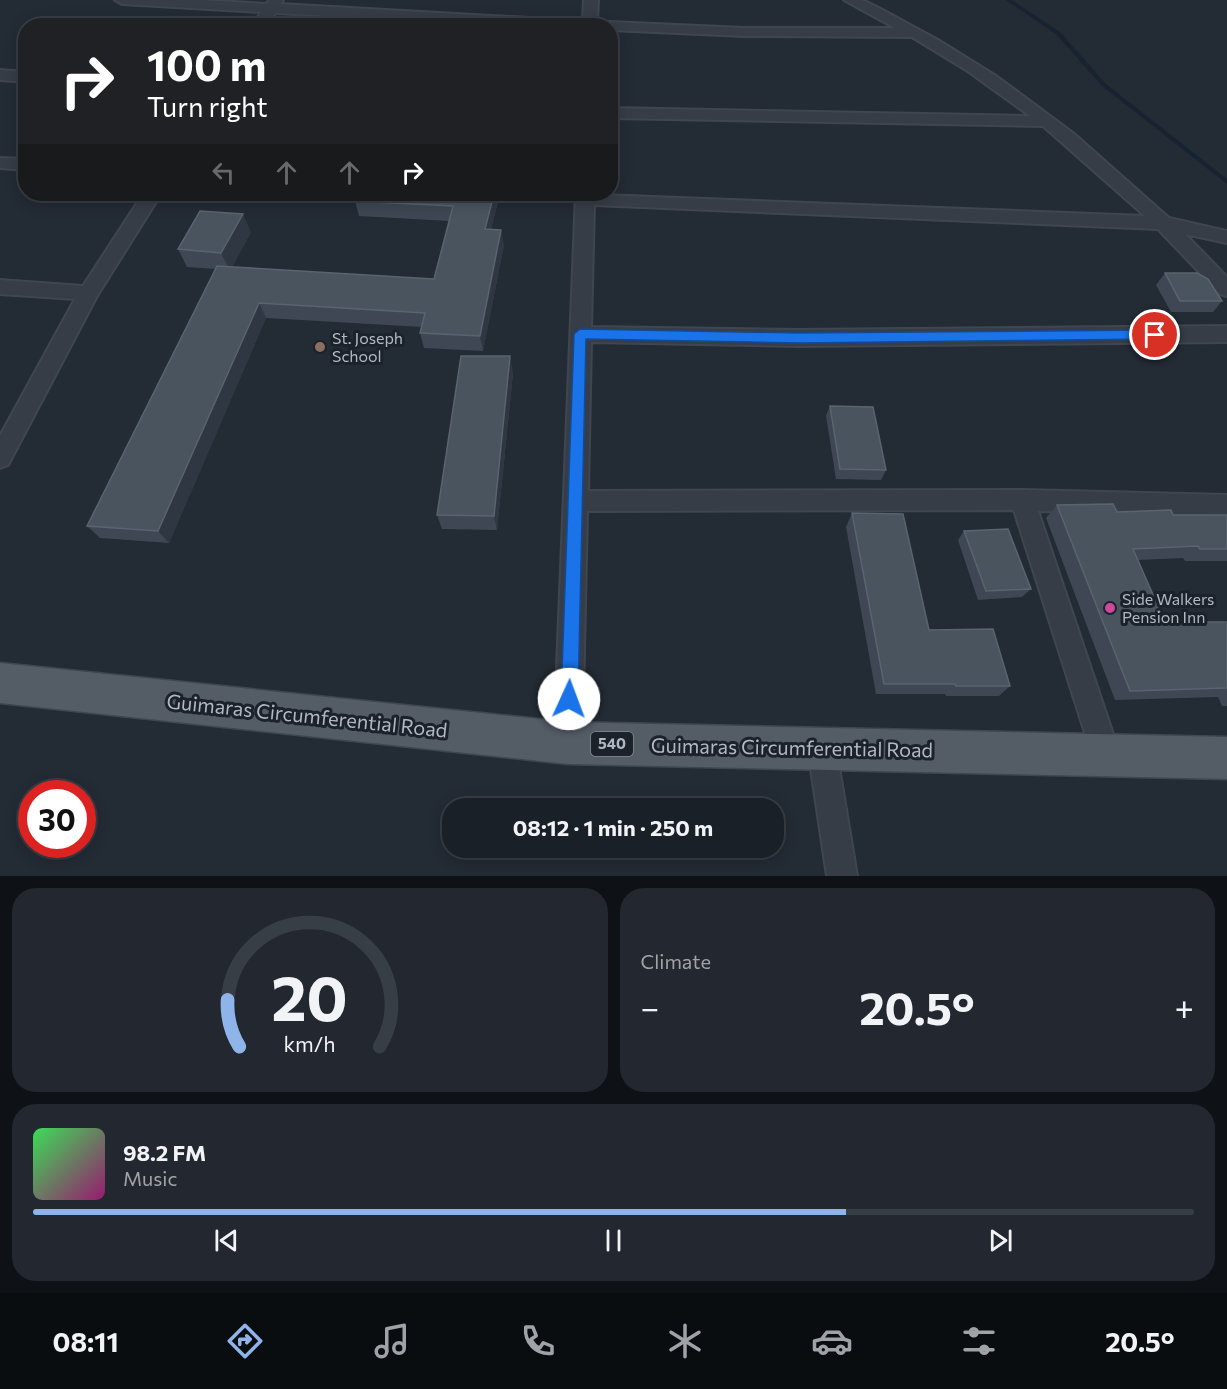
<!DOCTYPE html>
<html lang="en">
<head>
<meta charset="utf-8">
<style>
  :root { --surface:#1a2028; --page:#232830; --text:#f1f3f6; --muted:#9fa3a8; --line:#383e45; --accent:#8eb4ea }
  body { margin:0; font-family:Commissioner,sans-serif; background:var(--page); color:var(--text); height:100vh; display:flex; flex-direction:column; font-size:22px; white-space:nowrap }
  * { box-sizing:border-box; margin:0 }
  p { font-size:20px; color:var(--muted) }
  .icon { flex:none; width:33px; height:33px; fill:none; stroke:currentColor; stroke-width:2; stroke-linecap:round; stroke-linejoin:round }
  .map { position:relative; height:876px; overflow:hidden }
  .side { display:flex; flex-direction:column; gap:12px; padding:12px; background:#0e1216; flex:1 }
  .side>* { flex:none }
  .guide { position:absolute; left:18px; top:18px; width:600px; height:183px; border-radius:24px; box-shadow:0 3px 15px #0003,0 0 0 2px var(--line); background:#202124; color:#fff; overflow:hidden }
  .speed { position:absolute; left:18px; top:780px; display:flex; gap:12px; font-size:30px; font-weight:700; text-align:center }
  .speed>* { display:grid; place-content:center; width:78px; height:78px; border-radius:50%; background:var(--surface); box-shadow:0 3px 15px #0003,0 0 0 2px var(--line); line-height:1 }
  .speed .limit { border:9px solid #d22; background:#fff; color:#111 }
  .pin { position:absolute; display:grid; place-items:center; width:51px; height:51px; color:#fff; margin:-26px; border:3px solid #fff; border-radius:50%; box-shadow:0 2px 6px #0007 }
  .me { position:absolute; width:66px; margin:-33px; rotate:2deg; stroke-linejoin:round; filter:drop-shadow(0 0 4px #0008) }
  .turn { display:flex; align-items:center; gap:21px; height:126px; padding:0 30px; font-size:27px }
  .turn .icon { width:78px; height:78px; stroke-width:2.5 }
  .turn b { display:block; font-size:42px; line-height:51px }
  .lanes { display:flex; align-items:center; height:57px; padding:0 30px; background:#0003; justify-content:center; gap:30px; direction:ltr }
  .lanes .off { opacity:.35 }
  .big { font-size:45px; font-weight:700; line-height:1.1 }
  .side .widget { flex:1; display:flex; flex-direction:column; justify-content:center; gap:9px; min-width:0; padding:0 21px; border-radius:24px; background:var(--page) }
  .side .dial { align-items:center; gap:0 }
  .dial svg { height:156px; overflow:visible; fill:none; stroke:var(--line); stroke-width:7; stroke-linecap:round; text-anchor:middle }
  .dial text { fill:var(--text); stroke:none }
  .song { display:flex; align-items:center; gap:18px }
  .cover { width:72px; height:72px; border-radius:9px; background:linear-gradient(135deg,hsl(130 70% 55%),hsl(320 70% 35%)) }
  .played { height:6px; border-radius:3px; background:linear-gradient(90deg,var(--accent) 70%,var(--line) 70%) }
  .keys { display:flex; justify-content:space-around; direction:ltr }
  .heat { display:flex; justify-content:space-between; align-items:center; font-size:33px; direction:ltr }
  .side .tiles { flex:1; display:grid; gap:12px; grid-template-columns:1fr 1fr }
  .widget:last-child { grid-column:span 2 }
  .trip { position:absolute; left:442px; top:798px; width:342px; height:60px; border-radius:24px; background:var(--surface); box-shadow:0 3px 15px #0003,0 0 0 2px var(--line); font-weight:700; line-height:60px; text-align:center }
  .menu { display:flex; height:96px; justify-content:space-around; align-items:center; background:#0a0d10; color:var(--muted) }
  .menu .icon { width:42px; height:42px }
  .menu .on { color:var(--accent) }
  .menu b { font-size:27px; color:var(--text) }
  .map>svg:first-child { display:block }
  .lines { fill:none; stroke-linecap:round; stroke-linejoin:round }
  .stream { fill:#182331; fill-rule:evenodd }
  .street-casing { stroke:#3f464f; stroke-width:4 }
  .primary-casing { stroke:#3f464f; stroke-width:3 }
  .street { fill:#363d46; fill-rule:evenodd }
  .primary { fill:#545c66; fill-rule:evenodd }
  .wall { fill:#3e4753 }
  .shaded-wall { fill:#2e3742 }
  .building { fill:#4a545f; stroke:#5a636f; stroke-width:1.5 }
  .route { fill:#1a73e8; stroke:#114b97; stroke-width:1.5 }
  .education-dot { fill:#8d6e63; stroke:#1b222a; stroke-width:2 }
  .hotel-dot { fill:#d1479c; stroke:#1b222a; stroke-width:2 }
  .labels { text-anchor:middle; stroke-width:6; stroke-linejoin:round; paint-order:stroke }
  .shield { fill:#1b222a; stroke:#848b94; stroke-width:1.5 }
  .shield-label { font-size:15px; font-weight:bold; fill:#b1b8c2 }
  .poi-label { font-size:16px; fill:#b1b8c2; stroke:#1b222a; text-anchor:start }
  .near-street-label { font-size:20px; fill:#b1b8c2; stroke:#1b222a }
</style>
</head>
<body>
<div class="map">
<svg width="1227" height="876" viewBox="0 0 1227 876">
  <rect width="100%" height="100%" fill="#232b35"/>
  <g class="lines">
    <!-- stream -->
    <path class="stream" d="M1006,0H1012L1060,32L1106,84L1227,179V184L1102,86L1056,34Z"/>
    <!-- street casing -->
    <g class="street-casing">
      <path id="street" d="M115,0H200L267,4L269,0H283L280,4L583,21L584,0H598L597,22L604,24L610,22L744,28H895L844,0H862L877,7L938,40L996,76L1073,133L1169,218L1227,231V243L1185,234L1227,277V296L1220,294L1158,229L594,205L591,327L798,330L1227,326V342L798,346L591,342L588,491L1023,490L1227,495V515L1038,511L1120,755L1116,765L1106,769L1096,765L1092,755L1014,510L587,511L582,743L578,753L568,757L558,753L554,743L576,194L1145,216L1043,126L610,118V108L1030,116L966,70L912,37L744,36L610,30V26H509L275,13L267,26H252L261,12L122,4Z
        M0,70L26,72V82L0,80Z
        M0,158L26,159V170L0,168Z
        M143,194H161L97,296L8,465L0,468V436L75,299L0,294V280L83,286Z
        M822,735L832,739L836,749L857,876H827L808,749L812,739Z"/>
    </g>
    <!-- primary casing -->
    <g class="primary-casing">
      <path id="primary" d="M0,663L568,722L1227,737V779L568,764L0,703Z"/>
    </g>
    <!-- street -->
    <use href="#street" class="street"/>
    <!-- primary -->
    <use href="#primary" class="primary"/>
  </g>
  <!-- wall -->
  <path class="wall" d="M357,194H500L491,229L504,245L483,351L424,348L420,333L422,327L266,318L169,543L100,538L87,526L216,269L187,267L178,249L251,232L232,267L434,279L449,221L359,216L355,201Z
    M1165,273L1222,301L1213,312H1171L1156,285Z
    M513,373L497,530L442,529L437,515Z
    M830,406L886,470L881,480L836,479L826,416Z
    M1057,505L1117,512L1173,515H1227V561H1185L1183,558L1138,560L1165,622H1227V706H1222L1218,697L1115,700L1046,518Z
    M852,513L929,630L1010,686L999,696H946L945,694H876L846,527Z
    M964,531L1031,589L1022,597L978,600L958,540Z"/>
  <!-- shaded-wall -->
  <path class="shaded-wall" d="M494,194H500L487,244L485,229Z
    M243,214L251,232L230,270L221,253Z
    M501,230L504,245L483,351L480,336Z
    M259,303L266,318L169,543L158,531Z
    M510,356L513,373L497,530L494,516Z"/>
  <!-- building -->
  <path class="building" d="M357,194H494L485,229L501,230L480,336L420,333L425,313L259,303L158,531L87,526L217,266L434,279L453,206L355,201Z
    M200,211L243,214L221,253L178,249Z
    M1165,273H1197L1208,279L1222,301H1180Z
    M461,356H510L494,516L437,515Z
    M830,406L873,407L886,470L840,469Z
    M1113,504L1117,512L1171,510L1173,515H1227V549H1200L1198,546L1133,549L1165,622H1227V688L1130,691L1057,505Z
    M852,513L903,514L929,630L993,629L1010,686H956L955,684H884Z
    M1008,529L1031,589L986,591L964,531Z"/>
  <!-- route -->
  <path class="route" d="M580,329L798,333L1155,330L1162,335L1155,339L798,343L586,339L578,699L575,705L569,707L563,705L561,699L574,334Z"/>
  <!-- markers -->
  <circle class="education-dot" cx="320" cy="347" r="6"/>
  <circle class="hotel-dot" cx="1110" cy="608" r="6"/>
  <g class="labels">
    <!-- shield labels -->
    <rect class="shield" x="591" y="732" width="42" height="24" rx="4.5"/>
    <g class="shield-label">
      <text x="612" y="749">540</text>
    </g>
    <!-- poi labels -->
    <g class="poi-label">
      <text x="332" y="344">St. Joseph<tspan x="332" dy="18">School</tspan></text>
      <text x="1122" y="605">Side Walkers<tspan x="1122" dy="18">Pension Inn</tspan></text>
    </g>
    <!-- near-street labels -->
    <g class="near-street-label">
      <text transform="translate(307 716) rotate(6)" y="7">Guimaras Circumferential Road</text>
      <text transform="translate(792 748) rotate(1)" y="7">Guimaras Circumferential Road</text>
    </g>
  </g>
</svg>
<div class="speed"><div class="limit">30</div></div>
<div class="pin" style="left:1155px;top:335px;background:#d93025"><svg class="icon" aria-label="arrive" viewBox="0 0 24 24"><path d="M6 21V4h12l-3 4 3 4H6"/></svg></div>
<svg class="me" style="left:569px;top:699px" viewBox="-20 -20 40 40"><circle r="19" fill="#fff"/><path d="M0-13L10 11 0 6-10 11z" fill="#1a73e8"/></svg>
<div class="trip">08:12 · 1 min · 250 m</div>
<div class="guide">
<div class="turn"><svg class="icon" aria-label="right" viewBox="0 0 24 24"><path d="M7 20v-9h11M14 6l5 5-5 5"/></svg><div><b>100 m</b>Turn right</div></div>
<div class="lanes"><svg class="icon off" aria-label="left" viewBox="0 0 24 24"><path d="M17 20v-9H6M10 6l-5 5 5 5"/></svg><svg class="icon off" aria-label="ahead" viewBox="0 0 24 24"><path d="M12 20V5M6 11l6-6 6 6"/></svg><svg class="icon off" aria-label="ahead" viewBox="0 0 24 24"><path d="M12 20V5M6 11l6-6 6 6"/></svg><svg class="icon" aria-label="right" viewBox="0 0 24 24"><path d="M7 20v-9h11M14 6l5 5-5 5"/></svg></div>
</div>
</div>
<section class="side">
<div class="tiles">
<div class="widget dial"><svg viewBox="0 0 100 80">
<path d="M14 69A42 42 0 1 1 86 69"/>
<path d="M14 69A42 42 0 0 1 8 45" stroke="#8eb4ea"/>
<text x="50" y="56" font-size="32" font-weight="700">20</text>
<text x="50" y="72" font-size="11">km/h</text>
</svg></div>
<div class="widget"><p>Climate</p>
<div class="heat"><a>−</a><b class="big">20.5°</b><a>+</a></div>
</div>
<div class="widget">
<div class="song"><i class="cover"></i><div><b>98.2 FM</b><p>Music</p></div></div>
<div class="played"></div>
<div class="keys"><svg class="icon" aria-label="previous" viewBox="0 0 24 24"><path d="M18 5L8 12l10 7zM5 5v14"/></svg><svg class="icon" aria-label="pause" viewBox="0 0 24 24"><path d="M8 5v14M16 5v14"/></svg><svg class="icon" aria-label="next" viewBox="0 0 24 24"><path d="M6 5l10 7-10 7zM19 5v14"/></svg></div>
</div>
</div>
</section>
<nav class="menu">
<b>08:11</b>
<svg class="icon on" aria-label="directions" viewBox="0 0 24 24"><path d="M12 3l9 9-9 9-9-9zM9 14v-3h6M13 9l2 2-2 2"/></svg>
<svg class="icon" aria-label="music" viewBox="0 0 24 24"><path d="M9 18V5l10-2v13"/><circle cx="6" cy="18" r="3"/><circle cx="16" cy="16" r="3"/></svg>
<svg class="icon" aria-label="phone" viewBox="0 0 24 24"><path d="M5 4h4l2 5-3 2q2 4 5 5l2-3 5 2v4C11 20 4 13 5 4z"/></svg>
<svg class="icon" aria-label="climate" viewBox="0 0 24 24"><path d="M12 3v18M4 7l16 10M4 17L20 7"/></svg>
<svg class="icon" aria-label="car" viewBox="0 0 24 24"><path d="M5 17H2v-5l4-1 3-4h7l3 4 3 1v5h-3M9 17h6M6 11h13"/><circle cx="7" cy="17" r="2"/><circle cx="17" cy="17" r="2"/></svg>
<svg class="icon" aria-label="filters" viewBox="0 0 24 24"><path d="M4 7h16M4 17h16"/><circle cx="9" cy="7" r="2"/><circle cx="15" cy="17" r="2"/></svg>
<b>20.5°</b>
</nav>
</body>
</html>
